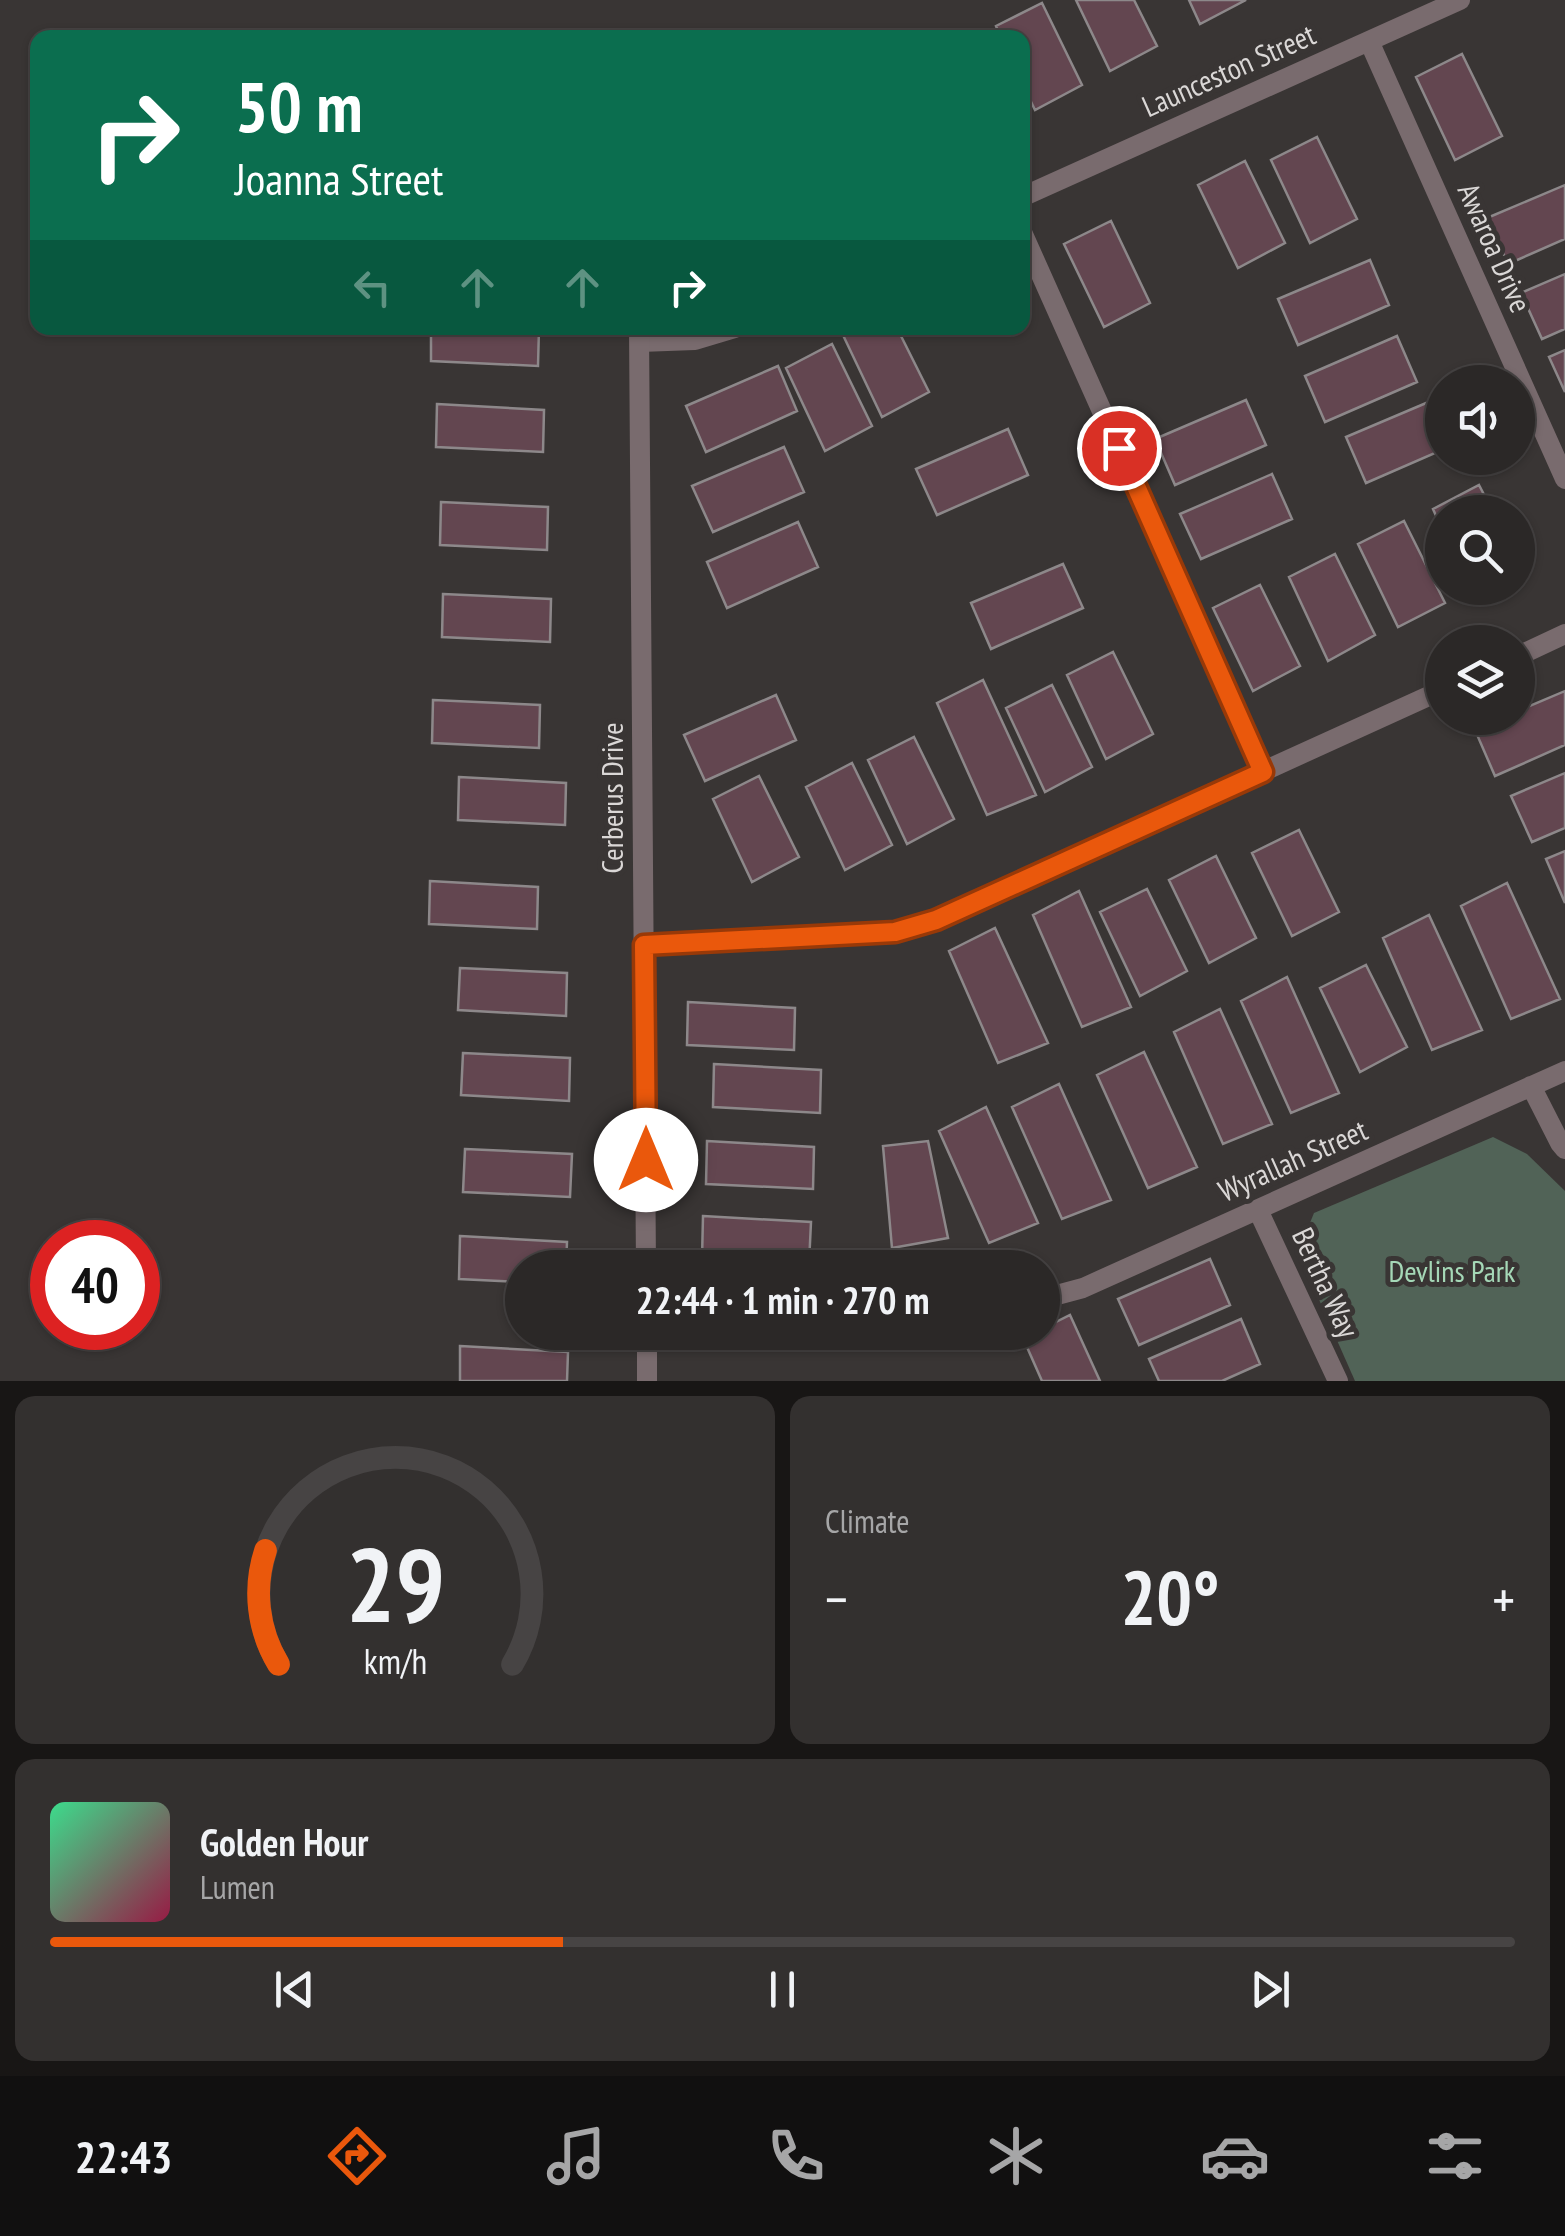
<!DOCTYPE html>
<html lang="en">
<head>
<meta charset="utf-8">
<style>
  :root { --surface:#2b2827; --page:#33302f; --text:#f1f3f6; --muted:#a6a6a7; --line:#474444; --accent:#ea580c }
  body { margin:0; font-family:"PT Sans Narrow",sans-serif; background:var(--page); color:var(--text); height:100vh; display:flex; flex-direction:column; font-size:38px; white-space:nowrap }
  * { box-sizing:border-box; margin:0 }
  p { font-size:32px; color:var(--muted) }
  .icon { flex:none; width:55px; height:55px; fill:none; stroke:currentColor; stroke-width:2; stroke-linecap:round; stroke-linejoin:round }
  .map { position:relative; height:1381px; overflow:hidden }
  .drawer { display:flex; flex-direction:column; gap:15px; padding:15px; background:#181615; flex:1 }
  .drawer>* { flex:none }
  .guide { position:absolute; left:30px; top:30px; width:1000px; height:305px; border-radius:20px; box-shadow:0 2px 8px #0004,0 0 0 2px var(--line); background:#0b6e4f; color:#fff; overflow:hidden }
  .fabs { position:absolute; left:1425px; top:365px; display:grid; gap:20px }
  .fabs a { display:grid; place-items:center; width:110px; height:110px; border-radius:50%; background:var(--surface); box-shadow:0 2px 8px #0004,0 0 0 2px var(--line); font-size:50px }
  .speed { position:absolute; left:30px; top:1220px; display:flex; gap:20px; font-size:50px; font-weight:700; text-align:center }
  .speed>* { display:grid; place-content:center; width:130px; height:130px; border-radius:50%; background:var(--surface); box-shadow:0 2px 8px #0004,0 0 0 2px var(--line); line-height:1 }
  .speed .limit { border:15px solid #d22; background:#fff; color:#111 }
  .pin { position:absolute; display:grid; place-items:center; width:85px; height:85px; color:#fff; margin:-42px; border:5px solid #fff; border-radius:50%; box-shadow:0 2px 10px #0007 }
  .me { position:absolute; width:110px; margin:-55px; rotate:0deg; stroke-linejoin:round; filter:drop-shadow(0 0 8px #0008) }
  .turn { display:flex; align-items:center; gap:35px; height:210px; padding:0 40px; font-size:45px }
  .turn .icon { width:130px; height:130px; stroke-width:2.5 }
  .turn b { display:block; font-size:70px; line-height:85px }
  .lanes { display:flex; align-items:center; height:95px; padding:0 40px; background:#0003; justify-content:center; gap:50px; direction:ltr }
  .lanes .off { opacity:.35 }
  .big { font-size:75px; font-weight:800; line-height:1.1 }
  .drawer .card { flex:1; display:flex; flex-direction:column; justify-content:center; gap:15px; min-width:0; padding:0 35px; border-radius:20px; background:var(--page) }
  .drawer .dial { align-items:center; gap:0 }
  .dial svg { height:260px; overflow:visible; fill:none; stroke:var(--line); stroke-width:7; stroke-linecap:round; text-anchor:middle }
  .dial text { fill:var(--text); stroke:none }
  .song { display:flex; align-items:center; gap:30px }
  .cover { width:120px; height:120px; border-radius:15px; background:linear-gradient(135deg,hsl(150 70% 55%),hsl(340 70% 35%)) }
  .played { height:10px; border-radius:5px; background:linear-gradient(90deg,var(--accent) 35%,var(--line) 35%) }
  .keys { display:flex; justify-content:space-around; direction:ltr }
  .heat { display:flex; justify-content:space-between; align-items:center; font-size:55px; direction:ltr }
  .drawer .tiles { flex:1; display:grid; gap:15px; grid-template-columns:1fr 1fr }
  .card:last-child { grid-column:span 2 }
  .trip { position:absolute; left:505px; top:1250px; width:555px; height:100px; border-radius:50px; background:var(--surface); box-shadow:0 2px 8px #0004,0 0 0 2px var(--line); font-weight:800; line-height:100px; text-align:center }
  .tabs { display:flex; height:160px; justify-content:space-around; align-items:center; background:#111010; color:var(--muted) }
  .tabs .icon { width:70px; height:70px }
  .tabs .selected { color:var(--accent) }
  .tabs b { font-size:45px; color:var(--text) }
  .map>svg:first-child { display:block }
  .green { fill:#516357 }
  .building { fill:#634650; stroke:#8d888a; stroke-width:2.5 }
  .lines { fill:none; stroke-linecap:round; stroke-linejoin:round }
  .minor { stroke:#796b6e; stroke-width:20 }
  .tertiary { stroke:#796b6e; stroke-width:20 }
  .route-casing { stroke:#983908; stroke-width:25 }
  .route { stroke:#ea580c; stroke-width:18 }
  .labels { text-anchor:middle; stroke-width:10; stroke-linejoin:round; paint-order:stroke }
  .street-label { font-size:30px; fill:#dad7d6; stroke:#393534 }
  .park-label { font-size:30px; fill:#a5d8b7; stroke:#393534 }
</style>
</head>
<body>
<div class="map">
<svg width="1565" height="1381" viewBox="0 0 1565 1381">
  <rect width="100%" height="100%" fill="#393534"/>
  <!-- green -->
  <path class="green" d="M1493,1137L1527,1154L1565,1191V1381H1355L1298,1252L1314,1213Z"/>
  <!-- building -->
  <path class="building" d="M1076,0H1134L1157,46L1110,71Z
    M1189,0H1246L1200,24Z
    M1042,3L1082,85L1035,110L1022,83V38H1001L996,26Z
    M1462,54L1502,136L1455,160L1416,77Z
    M1317,137L1357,219L1310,243L1271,160Z
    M1245,161L1285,243L1238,268L1198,185Z
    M1565,185V239L1508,264L1487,218Z
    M1111,221L1150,303L1104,327L1064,244Z
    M1370,260L1389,305L1298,345L1278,299Z
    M1565,274V329L1542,339L1521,293Z
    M431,328H539L538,366L431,361Z
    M854,328H897L929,392L882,417L842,333Z
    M1397,336L1417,382L1325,422L1305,376Z
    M832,344L872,426L825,451L786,368Z
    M1565,350V392L1549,357Z
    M778,366L797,411L706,452L686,406Z
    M1438,398L1442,408V450L1366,483L1346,437Z
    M1246,400L1266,445L1175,485L1155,439Z
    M437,404L544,410L543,452L436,447Z
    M1008,429L1028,475L937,515L916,469Z
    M784,447L804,492L713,532L692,486Z
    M1272,474L1292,519L1201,559L1180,514Z
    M1479,485L1493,512H1442V529L1433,509Z
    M441,502L548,507L547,550L440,545Z
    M1404,521L1445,603L1398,627L1358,544Z
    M798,522L818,567L727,608L707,562Z
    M1335,554L1375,635L1328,661L1289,577Z
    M1063,564L1083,608L991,649L971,603Z
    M1260,585L1300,666L1253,691L1213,608Z
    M443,594L551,599L550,642L442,637Z
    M1113,652L1153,734L1106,759L1067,675Z
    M983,680L1036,795L987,815L937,703Z
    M1052,685L1092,767L1045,792L1006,708Z
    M1565,691V745L1495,776L1475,730L1503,718H1518V711Z
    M776,695L796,740L705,781L684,735Z
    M433,700L540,705L539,748L432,743Z
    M914,737L954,819L907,844L868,760Z
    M852,763L892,845L845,870L806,787Z
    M1565,773V828L1532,842L1511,796Z
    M759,776L799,857L752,882L713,799Z
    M459,777L566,783L565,825L458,820Z
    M1299,830L1339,912L1292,936L1252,853Z
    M1565,851V903L1546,859Z
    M1216,856L1256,938L1209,963L1169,880Z
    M430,881L538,887L537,929L429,924Z
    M1507,883L1560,999L1511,1019L1461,906Z
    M1147,889L1187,971L1140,996L1100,912Z
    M1079,891L1131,1007L1082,1027L1033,915Z
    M1429,915L1482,1030L1432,1050L1383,938Z
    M995,928L1048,1043L998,1063L949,951Z
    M1366,965L1407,1047L1360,1072L1320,988Z
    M460,968L567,973L566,1016L458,1010Z
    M1287,977L1339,1093L1291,1113L1241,1001Z
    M688,1002L795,1008L794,1050L687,1045Z
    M1220,1009L1272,1124L1223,1144L1174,1032Z
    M1144,1052L1197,1167L1148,1188L1097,1075Z
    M463,1053L570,1058L569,1101L461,1095Z
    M714,1064L821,1070L820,1113L713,1107Z
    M1059,1084L1111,1200L1062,1219L1012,1107Z
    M986,1107L1038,1223L989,1243L939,1131Z
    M707,1141L814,1147L813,1189L706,1184Z
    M928,1141L948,1238L892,1248L883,1146Z
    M465,1149L572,1154L570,1197L463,1192Z
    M703,1216L811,1222L809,1264L702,1259Z
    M460,1236L567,1242L566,1268H522V1282L459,1279Z
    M1210,1259L1230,1305L1139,1345L1118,1299Z
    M1070,1315L1100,1381H1042L1023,1338L1035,1332H1042V1329Z
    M1241,1319L1260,1364L1222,1381H1159L1149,1359Z
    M460,1346L568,1352L567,1381H460Z"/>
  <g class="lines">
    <!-- minor -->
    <path class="minor" d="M1369,41L1565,479
      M1022,197L1460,0
      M1022,232L1263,772
      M640,342L695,340L735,328
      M1518,656L1565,634
      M644,945L895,932L936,920L1442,690
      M1531,1086L1560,1143L1565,1149
      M1258,1210L1338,1381
      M1042,1299L1083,1288L1565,1071"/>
    <!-- tertiary -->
    <path class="tertiary" d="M639,328L646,1268
      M647,1332V1381"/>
  </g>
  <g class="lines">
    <!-- route casing -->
    <g class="route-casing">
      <path id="route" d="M646,1160L644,945L895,932L936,920L1263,772L1119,448"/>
    </g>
    <!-- route -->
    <use href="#route" class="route"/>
  </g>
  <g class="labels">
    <!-- street labels -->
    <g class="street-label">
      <text transform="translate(1229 71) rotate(-24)" y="10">Launceston Street</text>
      <text transform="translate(1494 248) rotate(66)" y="10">Awaroa Drive</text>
      <text transform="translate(613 798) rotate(-90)" y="10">Cerberus Drive</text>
      <text transform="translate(1293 1161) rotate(-24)" y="10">Wyrallah Street</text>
      <text transform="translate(1325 1283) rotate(65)" y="10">Bertha Way</text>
    </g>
    <!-- park labels -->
    <g class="park-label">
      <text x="1452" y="1282">Devlins Park</text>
    </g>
  </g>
</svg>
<div class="fabs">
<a><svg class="icon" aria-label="sound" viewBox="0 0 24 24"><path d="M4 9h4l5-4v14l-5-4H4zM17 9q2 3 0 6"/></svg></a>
<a><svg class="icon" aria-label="search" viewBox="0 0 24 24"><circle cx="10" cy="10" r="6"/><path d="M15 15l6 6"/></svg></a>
<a><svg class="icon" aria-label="layers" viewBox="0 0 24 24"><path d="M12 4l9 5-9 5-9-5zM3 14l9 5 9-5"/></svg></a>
</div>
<div class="speed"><div class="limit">40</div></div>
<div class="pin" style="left:1119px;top:448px;background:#d93025"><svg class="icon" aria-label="arrive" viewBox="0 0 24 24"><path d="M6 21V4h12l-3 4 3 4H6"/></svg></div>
<svg class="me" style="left:646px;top:1160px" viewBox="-20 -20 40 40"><circle r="19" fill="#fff"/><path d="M0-13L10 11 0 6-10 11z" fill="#ea580c"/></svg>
<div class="trip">22:44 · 1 min · 270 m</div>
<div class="guide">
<div class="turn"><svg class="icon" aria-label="right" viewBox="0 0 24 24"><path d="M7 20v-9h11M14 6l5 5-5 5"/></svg><div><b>50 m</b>Joanna Street</div></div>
<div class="lanes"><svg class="icon off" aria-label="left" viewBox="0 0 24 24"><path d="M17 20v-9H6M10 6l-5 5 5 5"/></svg><svg class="icon off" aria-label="ahead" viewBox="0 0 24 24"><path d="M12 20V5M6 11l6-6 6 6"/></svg><svg class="icon off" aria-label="ahead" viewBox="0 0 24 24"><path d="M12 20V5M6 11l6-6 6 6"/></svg><svg class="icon" aria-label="right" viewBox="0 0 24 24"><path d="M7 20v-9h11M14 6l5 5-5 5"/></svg></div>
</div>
</div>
<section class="drawer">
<div class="tiles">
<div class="card dial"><svg viewBox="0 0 100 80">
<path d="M14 69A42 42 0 1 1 86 69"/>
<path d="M14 69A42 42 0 0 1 10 34" stroke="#ea580c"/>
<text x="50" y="56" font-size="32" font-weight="700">29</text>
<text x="50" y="72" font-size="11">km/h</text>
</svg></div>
<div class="card"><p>Climate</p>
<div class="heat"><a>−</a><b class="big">20°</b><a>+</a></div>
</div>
<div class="card">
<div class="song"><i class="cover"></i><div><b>Golden Hour</b><p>Lumen</p></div></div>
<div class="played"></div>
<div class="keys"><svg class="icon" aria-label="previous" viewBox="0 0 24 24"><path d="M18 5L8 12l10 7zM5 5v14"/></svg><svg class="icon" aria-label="pause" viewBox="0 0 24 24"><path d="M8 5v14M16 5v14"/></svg><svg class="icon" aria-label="next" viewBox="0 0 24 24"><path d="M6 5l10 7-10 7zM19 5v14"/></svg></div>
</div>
</div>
</section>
<nav class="tabs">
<b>22:43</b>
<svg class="icon selected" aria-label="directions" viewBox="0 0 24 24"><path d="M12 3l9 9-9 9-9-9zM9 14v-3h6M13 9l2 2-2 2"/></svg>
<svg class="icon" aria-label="music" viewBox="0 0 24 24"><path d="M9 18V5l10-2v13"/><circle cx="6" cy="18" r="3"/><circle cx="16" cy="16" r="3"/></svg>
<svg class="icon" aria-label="phone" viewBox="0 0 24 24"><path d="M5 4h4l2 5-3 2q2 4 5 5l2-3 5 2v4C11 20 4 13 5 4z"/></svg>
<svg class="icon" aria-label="climate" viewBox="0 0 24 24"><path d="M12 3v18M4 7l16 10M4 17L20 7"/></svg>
<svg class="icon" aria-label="car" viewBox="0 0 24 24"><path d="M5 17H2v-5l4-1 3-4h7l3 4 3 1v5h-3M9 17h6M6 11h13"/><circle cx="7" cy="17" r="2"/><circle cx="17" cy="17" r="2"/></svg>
<svg class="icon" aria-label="filters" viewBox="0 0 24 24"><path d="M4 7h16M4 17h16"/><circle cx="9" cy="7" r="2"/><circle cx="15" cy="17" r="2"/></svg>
</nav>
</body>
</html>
